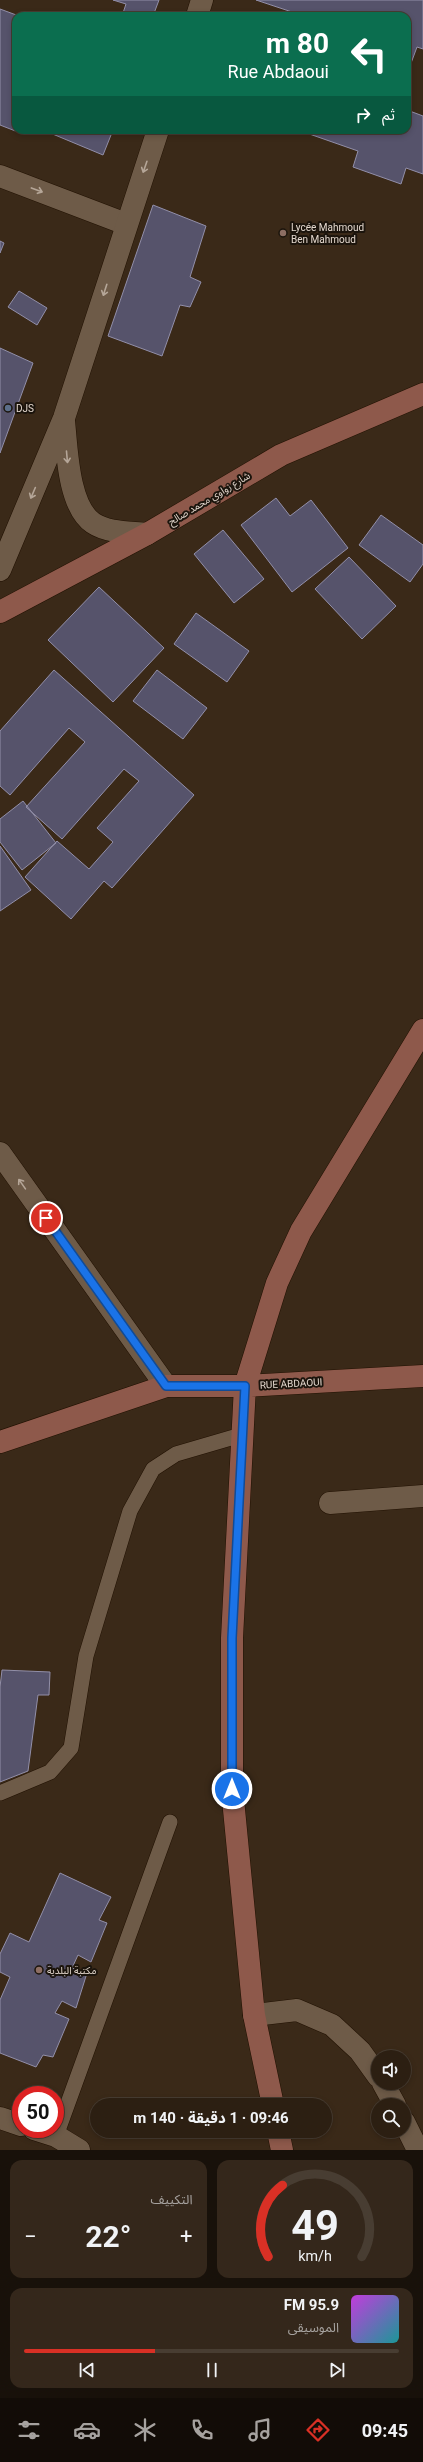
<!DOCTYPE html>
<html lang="ar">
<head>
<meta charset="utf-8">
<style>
  :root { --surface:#2c1f12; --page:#34271b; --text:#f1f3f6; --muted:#a6a29f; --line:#483d32; --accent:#d93025 }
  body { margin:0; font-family:Roboto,"Noto Sans Arabic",sans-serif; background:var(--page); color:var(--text); direction:rtl; height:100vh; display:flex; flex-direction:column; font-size:15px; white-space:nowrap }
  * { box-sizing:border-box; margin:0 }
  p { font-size:13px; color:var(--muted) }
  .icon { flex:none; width:22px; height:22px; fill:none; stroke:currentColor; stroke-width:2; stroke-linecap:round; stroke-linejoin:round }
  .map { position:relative; height:2150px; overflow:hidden; direction:ltr }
  .panel { display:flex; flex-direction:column; gap:10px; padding:10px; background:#18110a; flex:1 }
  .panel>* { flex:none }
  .guide { position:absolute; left:12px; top:12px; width:399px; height:122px; border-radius:12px; box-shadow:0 2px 6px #0003,0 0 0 1px var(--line); direction:rtl; background:#0b6e4f; color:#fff; overflow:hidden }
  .buttons { position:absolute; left:371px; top:2050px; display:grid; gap:8px }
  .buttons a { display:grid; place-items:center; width:40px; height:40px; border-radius:50%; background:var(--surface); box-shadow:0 2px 6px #0003,0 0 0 1px var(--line); font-size:20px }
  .speed { position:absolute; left:12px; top:2086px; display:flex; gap:8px; font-size:20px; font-weight:700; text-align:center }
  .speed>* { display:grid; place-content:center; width:52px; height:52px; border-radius:50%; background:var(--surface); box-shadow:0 2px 6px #0003,0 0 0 1px var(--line); line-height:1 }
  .speed .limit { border:6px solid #d22; background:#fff; color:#111 }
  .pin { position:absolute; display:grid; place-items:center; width:34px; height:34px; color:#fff; margin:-17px; border:2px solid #fff; border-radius:50%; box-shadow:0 1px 4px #0007 }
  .me { position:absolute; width:44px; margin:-22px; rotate:0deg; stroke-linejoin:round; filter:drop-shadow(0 0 3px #0008) }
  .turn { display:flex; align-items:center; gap:14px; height:84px; padding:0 16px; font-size:18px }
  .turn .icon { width:52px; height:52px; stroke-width:2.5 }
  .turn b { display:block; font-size:28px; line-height:34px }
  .then { display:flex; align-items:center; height:38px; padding:0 16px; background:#0003; gap:8px; font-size:15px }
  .big { font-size:30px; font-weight:700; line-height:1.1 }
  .panel .card { flex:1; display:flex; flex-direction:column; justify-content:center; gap:6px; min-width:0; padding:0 14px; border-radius:12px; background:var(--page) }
  .panel .dial { align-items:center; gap:0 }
  .dial svg { height:104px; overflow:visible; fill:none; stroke:var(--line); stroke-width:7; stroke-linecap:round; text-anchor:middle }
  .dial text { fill:var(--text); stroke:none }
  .song { display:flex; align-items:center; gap:12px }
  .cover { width:48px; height:48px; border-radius:6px; background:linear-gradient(135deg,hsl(290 70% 55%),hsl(180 70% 35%)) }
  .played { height:4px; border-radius:2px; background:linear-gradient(90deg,var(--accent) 35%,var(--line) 35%) }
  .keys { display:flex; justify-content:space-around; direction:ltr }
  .heat { display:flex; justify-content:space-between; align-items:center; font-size:22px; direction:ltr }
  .panel .tiles { flex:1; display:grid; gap:10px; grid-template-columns:1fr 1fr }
  .card:last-child { grid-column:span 2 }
  .trip { position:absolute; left:90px; top:2098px; width:242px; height:40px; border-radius:20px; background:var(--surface); box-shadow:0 2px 6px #0003,0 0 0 1px var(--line); font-weight:700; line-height:40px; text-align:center; direction:rtl }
  .menu { display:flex; height:64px; justify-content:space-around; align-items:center; background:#120c07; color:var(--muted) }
  .menu .icon { width:28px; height:28px }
  .menu .selected { color:var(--accent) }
  .menu b { font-size:18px; color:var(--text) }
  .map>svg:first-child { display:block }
  .building { fill:#56536b; stroke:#928fa9 }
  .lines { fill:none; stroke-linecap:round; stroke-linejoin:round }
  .service-casing { stroke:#211102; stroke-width:16 }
  .minor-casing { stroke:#211102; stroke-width:23 }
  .tertiary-casing { stroke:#211102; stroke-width:23 }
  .secondary-casing { stroke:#211102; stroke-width:23 }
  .service { stroke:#6e5b48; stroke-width:15 }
  .minor { stroke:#6e5b48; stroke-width:22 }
  .tertiary { stroke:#6e5b48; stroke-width:22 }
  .secondary { stroke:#8e594b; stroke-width:22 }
  .oneway { stroke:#b5a698 }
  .route-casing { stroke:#114b97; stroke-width:10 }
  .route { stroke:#1a73e8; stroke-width:7 }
  .education-dot { fill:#8d6e63; stroke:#1b140c; stroke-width:1.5 }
  .service-dot { fill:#5c6f8a; stroke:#1b140c; stroke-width:1.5 }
  .labels { text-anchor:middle; stroke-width:4; stroke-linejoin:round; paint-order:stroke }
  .poi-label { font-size:10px; fill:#e4d8ce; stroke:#1b140c; text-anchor:start }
  .street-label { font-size:10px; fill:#e4d8ce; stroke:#1b140c }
</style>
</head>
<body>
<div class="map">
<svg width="423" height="2150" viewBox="0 0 423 2150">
  <rect width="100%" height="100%" fill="#3a2918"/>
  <!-- building -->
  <path class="building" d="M113,0H159L153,16H122L126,4Z
    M256,0H423V49L417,47L407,74V16H304Z
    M0,9L19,16H16L18,132L0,125Z
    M407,110L423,116V174L406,168L401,184L353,167L358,151L298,130H407Z
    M43,130H113L103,155Z
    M153,205L206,226L190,277L201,282L190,307L180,305L162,356L108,336Z
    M0,241L4,243L0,253Z
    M19,291L47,308L37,325L8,307Z
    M0,348L33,363L0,453Z
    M276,498L290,516L311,500L348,548L292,592L241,525Z
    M381,515L423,545V564L410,582L359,545Z
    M223,530L264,579L234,603L194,554Z
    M349,557L396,606L362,639L315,589Z
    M99,587L164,648L113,702L48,640Z
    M196,613L249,651L227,682L174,644Z
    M54,670L194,795L112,888L104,881L71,919L25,877L57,841L89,869L113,842L97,828L139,781L124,769L62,839L26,807L85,742L69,728L10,795L0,786V731Z
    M157,670L207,708L183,739L133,701Z
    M23,801L56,843L22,870L0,842V819Z
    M0,846L31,890L0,911Z
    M2,1670L50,1672L49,1695H38L28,1771L0,1782V1687Z
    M60,1873L111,1897L99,1920L107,1923L91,1962L78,1955L72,1968L87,1973L76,2008L62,2001L55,2013L69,2019L53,2057L43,2055L36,2067L0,2053V2000L10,1977L0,1972V1954L10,1933L29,1942Z"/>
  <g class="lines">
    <!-- service casing -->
    <g class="service-casing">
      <path id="service" d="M0,1793L50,1772L71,1748L86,1656L130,1511L153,1469L176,1454L241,1435
        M56,2136L170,1822"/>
    </g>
    <!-- minor casing -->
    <g class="minor-casing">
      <path id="minor" d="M0,176L126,224
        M0,1153L166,1386
        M330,1503L423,1496
        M254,2015L297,2010L332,2025L360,2051L378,2076
        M383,2083L395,2105
        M404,2122L418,2150"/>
    </g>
    <!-- tertiary casing -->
    <g class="tertiary-casing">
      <path id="tertiary" d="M197,16L202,0
        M64,421C67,449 68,506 93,523C108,533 130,532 147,534
        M0,570L64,418L158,130
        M0,2118L21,2125
        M34,2129L56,2136L79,2150"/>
    </g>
    <!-- secondary casing -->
    <g class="secondary-casing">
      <path id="secondary" d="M0,612L147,534L281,455L423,394
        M0,1442L166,1386H245L423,1376
        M273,2105L254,2015L232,1789V1638L245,1386L277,1283L301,1231L423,1030
        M278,2131L282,2150"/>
    </g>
    <!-- service -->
    <use href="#service" class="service"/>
    <!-- minor -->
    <use href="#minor" class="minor"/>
    <!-- tertiary -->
    <use href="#tertiary" class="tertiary"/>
    <!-- secondary -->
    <use href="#secondary" class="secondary"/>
  </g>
  <!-- one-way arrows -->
  <defs><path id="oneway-shaft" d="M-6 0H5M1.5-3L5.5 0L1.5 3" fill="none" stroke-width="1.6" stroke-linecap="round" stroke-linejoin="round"/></defs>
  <g class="oneway">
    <use href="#oneway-shaft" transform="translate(145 167) rotate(109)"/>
    <use href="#oneway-shaft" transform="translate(37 190) rotate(20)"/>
    <use href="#oneway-shaft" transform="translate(105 290) rotate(108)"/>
    <use href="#oneway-shaft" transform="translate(67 457) rotate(85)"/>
    <use href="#oneway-shaft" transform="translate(33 493) rotate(113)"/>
    <use href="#oneway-shaft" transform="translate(22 1184) rotate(-125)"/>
  </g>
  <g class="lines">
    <!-- route casing -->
    <g class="route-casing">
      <path id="route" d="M46,1218L166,1386H245L232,1638V1789"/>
    </g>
    <!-- route -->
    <use href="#route" class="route"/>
  </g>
  <!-- markers -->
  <g class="education-dot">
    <circle cx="283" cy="233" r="4"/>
    <circle cx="39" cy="1970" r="4"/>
  </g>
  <circle class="service-dot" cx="8" cy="408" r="4"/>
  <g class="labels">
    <!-- poi labels -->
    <g class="poi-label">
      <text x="291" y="231">Lycée Mahmoud<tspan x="291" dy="12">Ben Mahmoud</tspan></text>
      <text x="16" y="412">DJS</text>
      <text x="47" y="1974">مكتبة البلدية</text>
    </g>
    <!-- street labels -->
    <g class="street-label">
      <text transform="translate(209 498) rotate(-31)" y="4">شارع زواوي محمد صالح</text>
      <text transform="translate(291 1383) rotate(-3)" y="4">RUE ABDAOUI</text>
    </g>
  </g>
</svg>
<div class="buttons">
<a><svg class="icon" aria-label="sound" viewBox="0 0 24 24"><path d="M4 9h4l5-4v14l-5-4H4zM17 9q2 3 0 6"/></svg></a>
<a><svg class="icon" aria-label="search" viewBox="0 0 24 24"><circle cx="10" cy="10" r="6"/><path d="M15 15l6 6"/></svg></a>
</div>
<div class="speed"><div class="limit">50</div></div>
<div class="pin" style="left:46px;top:1218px;background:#d93025"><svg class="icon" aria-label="arrive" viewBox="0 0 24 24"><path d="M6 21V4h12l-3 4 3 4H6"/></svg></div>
<svg class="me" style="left:232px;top:1789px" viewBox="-20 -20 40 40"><circle r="17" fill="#1a73e8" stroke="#fff" stroke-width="3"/><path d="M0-11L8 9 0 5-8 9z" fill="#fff"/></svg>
<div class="trip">09:46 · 1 دقيقة · 140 m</div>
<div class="guide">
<div class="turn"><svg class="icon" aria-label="left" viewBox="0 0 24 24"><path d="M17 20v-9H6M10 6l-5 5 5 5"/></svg><div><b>80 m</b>Rue Abdaoui</div></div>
<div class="then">ثم<svg class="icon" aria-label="right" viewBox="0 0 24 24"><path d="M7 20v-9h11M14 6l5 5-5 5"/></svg></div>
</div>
</div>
<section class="panel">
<div class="tiles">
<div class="card dial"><svg viewBox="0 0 100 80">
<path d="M14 69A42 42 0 1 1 86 69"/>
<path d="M14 69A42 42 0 0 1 25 14" stroke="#d93025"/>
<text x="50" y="56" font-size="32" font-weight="700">49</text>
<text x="50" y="72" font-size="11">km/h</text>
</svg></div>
<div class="card"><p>التكييف</p>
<div class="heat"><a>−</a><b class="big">22°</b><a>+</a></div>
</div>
<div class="card">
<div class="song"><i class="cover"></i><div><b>95.9 FM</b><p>الموسيقى</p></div></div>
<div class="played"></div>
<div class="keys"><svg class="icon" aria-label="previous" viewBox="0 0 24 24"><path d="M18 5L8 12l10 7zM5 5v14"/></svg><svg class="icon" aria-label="pause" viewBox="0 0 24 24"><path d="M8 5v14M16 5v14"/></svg><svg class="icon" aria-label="next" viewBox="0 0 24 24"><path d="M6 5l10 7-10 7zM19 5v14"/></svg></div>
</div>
</div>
</section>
<nav class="menu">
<b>09:45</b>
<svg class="icon selected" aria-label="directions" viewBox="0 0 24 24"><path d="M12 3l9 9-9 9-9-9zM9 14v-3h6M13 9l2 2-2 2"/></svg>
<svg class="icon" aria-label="music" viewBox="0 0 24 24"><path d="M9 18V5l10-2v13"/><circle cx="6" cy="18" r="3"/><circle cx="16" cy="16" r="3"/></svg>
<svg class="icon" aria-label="phone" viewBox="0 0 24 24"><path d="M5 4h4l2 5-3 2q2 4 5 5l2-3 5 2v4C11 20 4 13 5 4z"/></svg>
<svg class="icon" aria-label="climate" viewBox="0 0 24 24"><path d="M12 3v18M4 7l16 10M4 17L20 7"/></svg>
<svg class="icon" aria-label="car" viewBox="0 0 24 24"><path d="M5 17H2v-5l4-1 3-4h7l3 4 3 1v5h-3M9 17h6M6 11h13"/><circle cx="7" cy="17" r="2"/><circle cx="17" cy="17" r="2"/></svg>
<svg class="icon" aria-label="filters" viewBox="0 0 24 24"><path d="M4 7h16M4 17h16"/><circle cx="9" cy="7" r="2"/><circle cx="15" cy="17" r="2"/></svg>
</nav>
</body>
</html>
